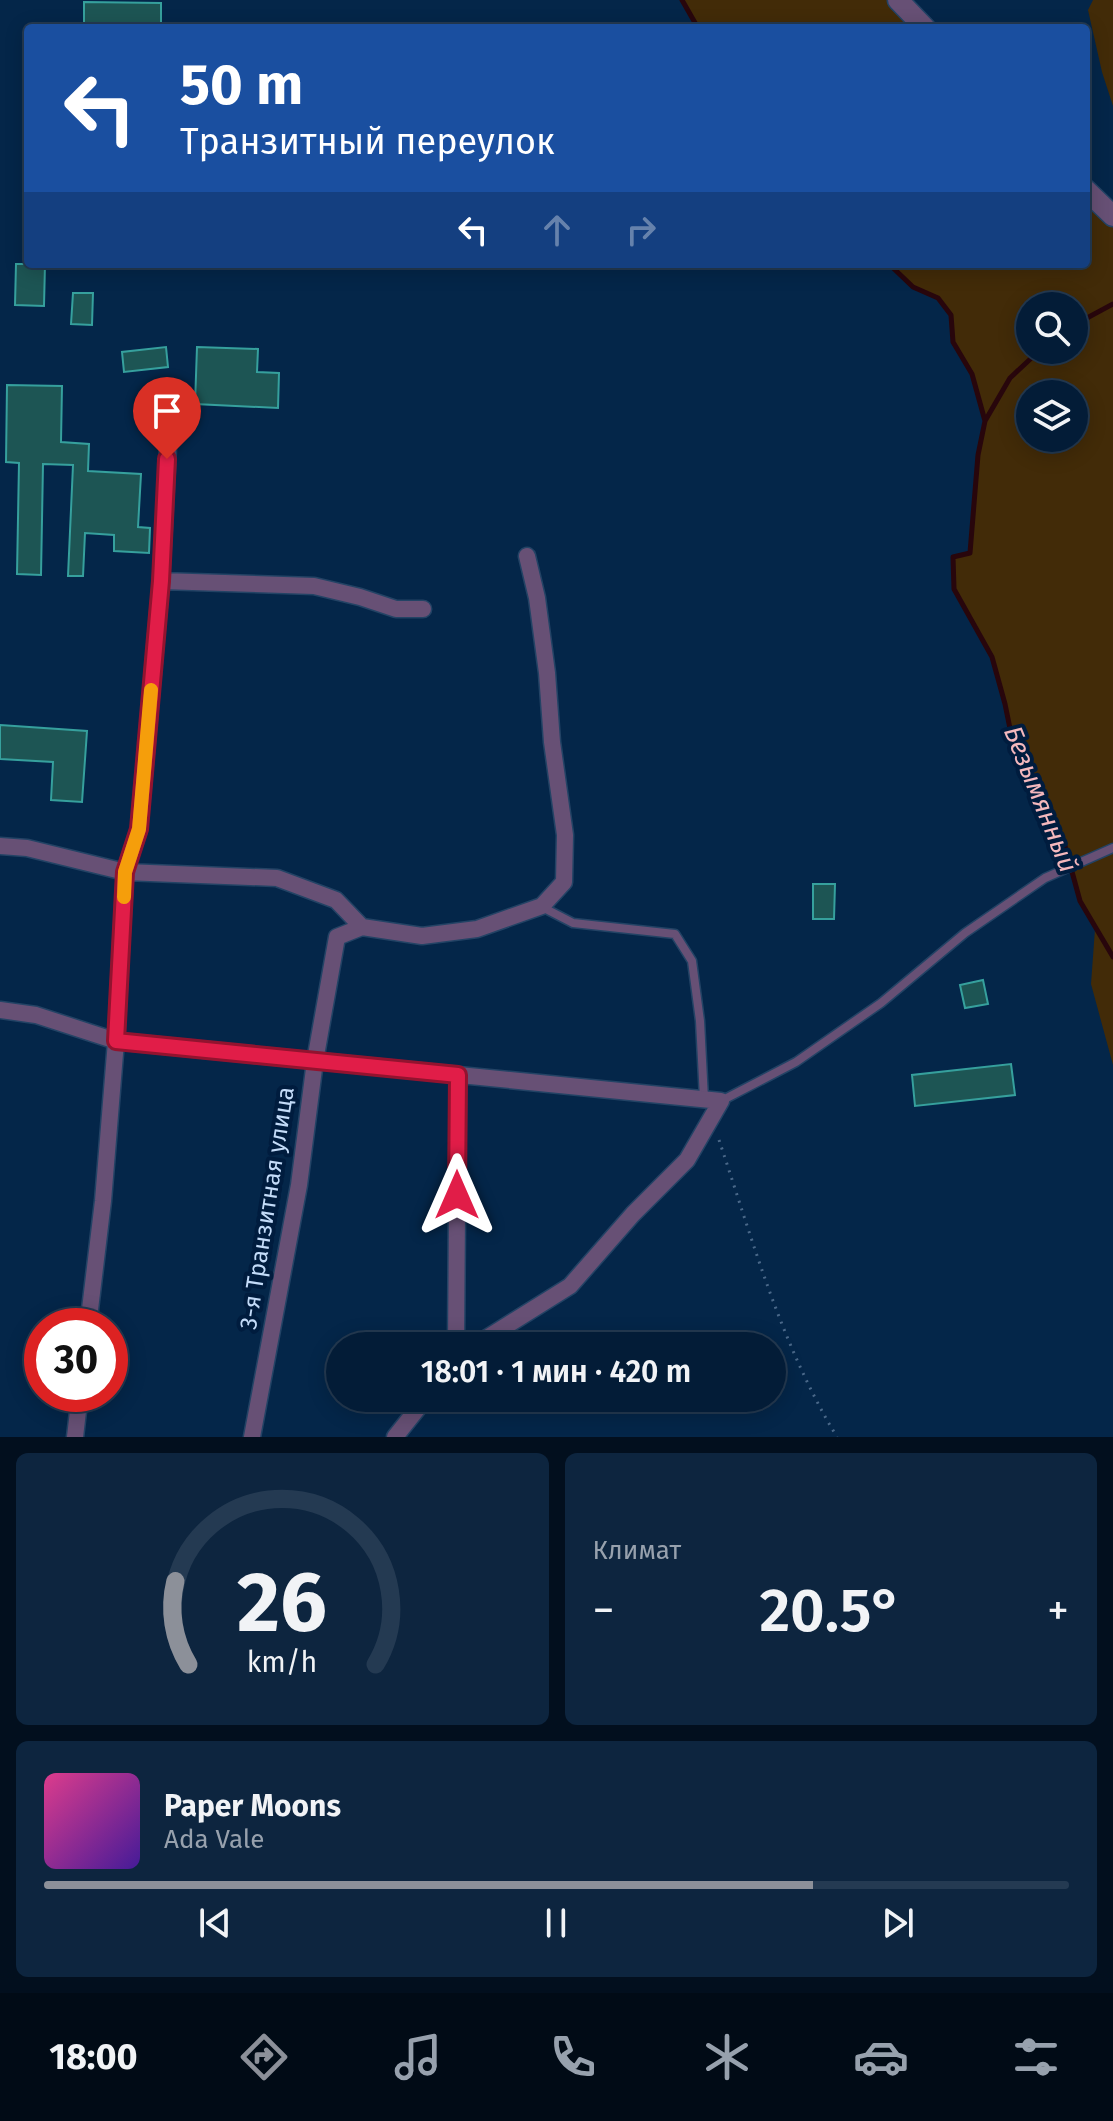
<!DOCTYPE html>
<html lang="ru">
<head>
<meta charset="utf-8">
<style>
  :root { --surface:#031c37; --page:#0d253f; --text:#f1f3f6; --muted:#97a1ad; --line:#243a52; --accent:#8c9099 }
  body { margin:0; font-family:"Fira Sans",sans-serif; background:var(--page); color:var(--text); height:100vh; display:flex; flex-direction:column; font-size:30px; white-space:nowrap }
  * { box-sizing:border-box; margin:0 }
  p { font-size:26px; color:var(--muted) }
  .icon { flex:none; width:44px; height:44px; fill:none; stroke:currentColor; stroke-width:2; stroke-linecap:round; stroke-linejoin:round }
  .map { position:relative; height:1437px; overflow:hidden }
  .details { display:flex; flex-direction:column; gap:16px; padding:16px; background:#020f1e; flex:1 }
  .details>* { flex:none }
  .guide { position:absolute; left:24px; top:24px; width:1066px; height:244px; border-radius:8px; box-shadow:0 4px 20px #0003,0 0 0 2px var(--line); background:#1a4fa0; color:#fff; overflow:hidden }
  .tools { position:absolute; left:1016px; top:292px; display:grid; gap:16px }
  .tools a { display:grid; place-items:center; width:72px; height:72px; border-radius:50%; background:var(--surface); box-shadow:0 4px 20px #0003,0 0 0 2px var(--line); font-size:40px }
  .speed { position:absolute; left:24px; top:1308px; display:flex; gap:16px; font-size:40px; font-weight:700; text-align:center }
  .speed>* { display:grid; place-content:center; width:104px; height:104px; border-radius:50%; background:var(--surface); box-shadow:0 4px 20px #0003,0 0 0 2px var(--line); line-height:1 }
  .speed .limit { border:12px solid #d22; background:#fff; color:#111 }
  .pin { position:absolute; display:grid; place-items:center; width:68px; height:68px; color:#fff; margin:-82px -34px; border-radius:50% 50% 50% 0; rotate:-45deg; box-shadow:0 0 8px #0007 }
  .pin .icon { rotate:45deg }
  .me { position:absolute; width:88px; margin:-44px; rotate:0deg; stroke-linejoin:round; filter:drop-shadow(0 0 6px #0008) }
  .turn { display:flex; align-items:center; gap:28px; height:168px; padding:0 24px; font-size:36px }
  .turn .icon { width:104px; height:104px; stroke-width:2.5 }
  .turn b { display:block; font-size:56px; line-height:68px }
  .lanes { display:flex; align-items:center; height:76px; padding:0 24px; background:#0003; justify-content:center; gap:40px; direction:ltr }
  .lanes .off { opacity:.35 }
  .big { font-size:60px; font-weight:600; line-height:1.1 }
  .details .tile { flex:1; display:flex; flex-direction:column; justify-content:center; gap:12px; min-width:0; padding:0 28px; border-radius:12px; background:var(--page) }
  .details .dial { align-items:center; gap:0 }
  .dial svg { height:208px; overflow:visible; fill:none; stroke:var(--line); stroke-width:7; stroke-linecap:round; text-anchor:middle }
  .dial text { fill:var(--text); stroke:none }
  .song { display:flex; align-items:center; gap:24px }
  .cover { width:96px; height:96px; border-radius:12px; background:linear-gradient(135deg,hsl(330 70% 55%),hsl(260 70% 35%)) }
  .played { height:8px; border-radius:4px; background:linear-gradient(90deg,var(--accent) 75%,var(--line) 75%) }
  .keys { display:flex; justify-content:space-around; direction:ltr }
  .heat { display:flex; justify-content:space-between; align-items:center; font-size:44px; direction:ltr }
  .details .tiles { flex:1; display:grid; gap:16px; grid-template-columns:1fr 1fr }
  .tile:last-child { grid-column:span 2 }
  .trip { position:absolute; left:326px; top:1332px; width:460px; height:80px; border-radius:40px; background:var(--surface); box-shadow:0 4px 20px #0003,0 0 0 2px var(--line); font-weight:600; line-height:80px; text-align:center }
  .menu { display:flex; height:128px; justify-content:space-around; align-items:center; background:#010b16; color:var(--muted) }
  .menu .icon { width:56px; height:56px }
  .menu .on { color:var(--accent) }
  .menu b { font-size:36px; color:var(--text) }
  .map>svg:first-child { display:block }
  .green { fill:#422b08; fill-rule:evenodd }
  .lines { fill:none; stroke-linecap:round; stroke-linejoin:round }
  .stream { stroke:#28060c; stroke-width:5 }
  .building { fill:#1d5554; stroke:#36a09d; stroke-width:2 }
  .service-casing { stroke:#234365; stroke-width:11 }
  .minor-casing { stroke:#234365; stroke-width:19 }
  .tertiary-casing { stroke:#234365; stroke-width:23 }
  .path { stroke:#4a6889; stroke-width:3; stroke-dasharray:2 6; stroke-linecap:butt }
  .service { stroke:#675075; stroke-width:8 }
  .minor { stroke:#675075; stroke-width:16 }
  .tertiary { stroke:#675075; stroke-width:20 }
  .route-casing { stroke:#92132f; stroke-width:20 }
  .route { stroke:#e11d48; stroke-width:14 }
  .slow { stroke:#f59e0b; stroke-width:14 }
  .labels { text-anchor:middle; stroke-width:8; stroke-linejoin:round; paint-order:stroke }
  .street-label { font-size:24px; fill:#c3dbf8; stroke:#001c3e }
  .water-label { font-size:26px; font-style:italic; fill:#f4b8bd; stroke:#001c3e }
</style>
</head>
<body>
<div class="map">
<svg width="1113" height="1437" viewBox="0 0 1113 1437">
  <rect width="100%" height="100%" fill="#042649"/>
  <!-- green -->
  <path class="green" d="M682,0H898L925,28H698Z
    M1093,0H1113V106L1102,72L1088,10Z
    M1086,190L1113,216V1065L1091,984L1095,929L1080,901L1065,846L1036,795L1014,748L1005,704L992,657L954,589L953,557L970,553L978,455L985,421L972,374L953,342L951,315L938,298L913,287L889,264H1086ZM1030,306H1074V350H1030ZM1030,394H1074V438H1030Z"/>
  <g class="lines">
    <!-- stream -->
    <path class="stream" d="M682,0L698,28
      M889,264L913,287L938,298L951,315L953,342L972,374L985,421L978,455L970,553L953,557L954,589L992,657L1005,704L1014,748L1036,795L1065,846L1080,901L1113,957
      M1074,325L1113,304
      M985,421L1010,378L1040,350"/>
  </g>
  <!-- building -->
  <path class="building" d="M84,2L161,3V28H84Z
    M16,264H45L44,306L15,305Z
    M73,293H93L92,325L71,324Z
    M166,347L168,367L124,372L122,352Z
    M197,347L258,349L257,372L279,373L278,408L195,404Z
    M7,385L62,386L61,442L89,444L88,471L141,474L138,527L150,528L149,553L114,551V535L85,533L83,576H68L73,465L43,464L41,575L17,574L19,463L6,462Z
    M0,725L87,731L82,802L51,800L53,762L0,759Z
    M813,884H835L834,919H813Z
    M983,980L988,1004L965,1008L960,985Z
    M1011,1064L1015,1095L915,1106L912,1075Z"/>
  <g class="lines">
    <!-- service casing -->
    <g class="service-casing">
      <path id="service" d="M542,907L573,923L675,934L692,961L700,1021L704,1099
        M721,1101L796,1062L881,1003L965,933L1045,878L1113,848"/>
    </g>
    <!-- minor casing -->
    <g class="minor-casing">
      <path id="minor" d="M161,581L314,586L360,597L396,609H423
        M0,846L27,848L125,872L277,878L336,900L362,927
        M0,1010L36,1015L116,1041L721,1101L687,1160L633,1214L570,1286L474,1346
        M88,1326L103,1201L116,1041L125,872L139,829L161,581L169,428
        M456,1346L458,1075
        M75,1437L80,1394
        M252,1437L299,1185L315,1061L337,937L362,927L422,936L477,929L542,906L564,882L565,835L552,742L547,673L537,598L527,556
        M395,1437L426,1398"/>
    </g>
    <!-- tertiary casing -->
    <g class="tertiary-casing">
      <path id="tertiary" d="M898,0L925,28
        M1086,190L1113,216"/>
    </g>
    <!-- path -->
    <path class="path" d="M719,1140C753,1241 781,1345 837,1437"/>
    <!-- service -->
    <use href="#service" class="service"/>
    <!-- minor -->
    <use href="#minor" class="minor"/>
    <!-- tertiary -->
    <use href="#tertiary" class="tertiary"/>
  </g>
  <g class="lines">
    <!-- route casing -->
    <g class="route-casing">
      <path id="route" d="M167,459L161,581L139,829L125,872L116,1041L458,1075L457,1195"/>
    </g>
    <!-- route -->
    <use href="#route" class="route"/>
    <!-- slow -->
    <path class="slow" d="M124,897L125,872L139,829L151,690"/>
  </g>
  <g class="labels">
    <!-- street labels -->
    <g class="street-label">
      <text transform="translate(267 1208) rotate(-81)" y="8">3-я Транзитная улица</text>
    </g>
    <!-- water labels -->
    <g class="water-label">
      <text transform="translate(1041 799) rotate(68)" y="9">Безымянный</text>
    </g>
  </g>
</svg>
<div class="tools">
<a><svg class="icon" aria-label="search" viewBox="0 0 24 24"><circle cx="10" cy="10" r="6"/><path d="M15 15l6 6"/></svg></a>
<a><svg class="icon" aria-label="layers" viewBox="0 0 24 24"><path d="M12 4l9 5-9 5-9-5zM3 14l9 5 9-5"/></svg></a>
</div>
<div class="speed"><div class="limit">30</div></div>
<div class="pin" style="left:167px;top:459px;background:#d93025"><svg class="icon" aria-label="arrive" viewBox="0 0 24 24"><path d="M6 21V4h12l-3 4 3 4H6"/></svg></div>
<svg class="me" style="left:457px;top:1195px" viewBox="-20 -20 40 40"><path d="M0-17L14 15 0 8-14 15z" fill="#e11d48" stroke="#fff" stroke-width="4"/></svg>
<div class="trip">18:01 · 1 мин · 420 m</div>
<div class="guide">
<div class="turn"><svg class="icon" aria-label="left" viewBox="0 0 24 24"><path d="M17 20v-9H6M10 6l-5 5 5 5"/></svg><div><b>50 m</b>Транзитный переулок</div></div>
<div class="lanes"><svg class="icon" aria-label="left" viewBox="0 0 24 24"><path d="M17 20v-9H6M10 6l-5 5 5 5"/></svg><svg class="icon off" aria-label="ahead" viewBox="0 0 24 24"><path d="M12 20V5M6 11l6-6 6 6"/></svg><svg class="icon off" aria-label="right" viewBox="0 0 24 24"><path d="M7 20v-9h11M14 6l5 5-5 5"/></svg></div>
</div>
</div>
<section class="details">
<div class="tiles">
<div class="tile dial"><svg viewBox="0 0 100 80">
<path d="M14 69A42 42 0 1 1 86 69"/>
<path d="M14 69A42 42 0 0 1 9 37" stroke="#8c9099"/>
<text x="50" y="56" font-size="32" font-weight="700">26</text>
<text x="50" y="72" font-size="11">km/h</text>
</svg></div>
<div class="tile"><p>Климат</p>
<div class="heat"><a>−</a><b class="big">20.5°</b><a>+</a></div>
</div>
<div class="tile">
<div class="song"><i class="cover"></i><div><b>Paper Moons</b><p>Ada Vale</p></div></div>
<div class="played"></div>
<div class="keys"><svg class="icon" aria-label="previous" viewBox="0 0 24 24"><path d="M18 5L8 12l10 7zM5 5v14"/></svg><svg class="icon" aria-label="pause" viewBox="0 0 24 24"><path d="M8 5v14M16 5v14"/></svg><svg class="icon" aria-label="next" viewBox="0 0 24 24"><path d="M6 5l10 7-10 7zM19 5v14"/></svg></div>
</div>
</div>
</section>
<nav class="menu">
<b>18:00</b>
<svg class="icon on" aria-label="directions" viewBox="0 0 24 24"><path d="M12 3l9 9-9 9-9-9zM9 14v-3h6M13 9l2 2-2 2"/></svg>
<svg class="icon" aria-label="music" viewBox="0 0 24 24"><path d="M9 18V5l10-2v13"/><circle cx="6" cy="18" r="3"/><circle cx="16" cy="16" r="3"/></svg>
<svg class="icon" aria-label="phone" viewBox="0 0 24 24"><path d="M5 4h4l2 5-3 2q2 4 5 5l2-3 5 2v4C11 20 4 13 5 4z"/></svg>
<svg class="icon" aria-label="climate" viewBox="0 0 24 24"><path d="M12 3v18M4 7l16 10M4 17L20 7"/></svg>
<svg class="icon" aria-label="car" viewBox="0 0 24 24"><path d="M5 17H2v-5l4-1 3-4h7l3 4 3 1v5h-3M9 17h6M6 11h13"/><circle cx="7" cy="17" r="2"/><circle cx="17" cy="17" r="2"/></svg>
<svg class="icon" aria-label="filters" viewBox="0 0 24 24"><path d="M4 7h16M4 17h16"/><circle cx="9" cy="7" r="2"/><circle cx="15" cy="17" r="2"/></svg>
</nav>
</body>
</html>
